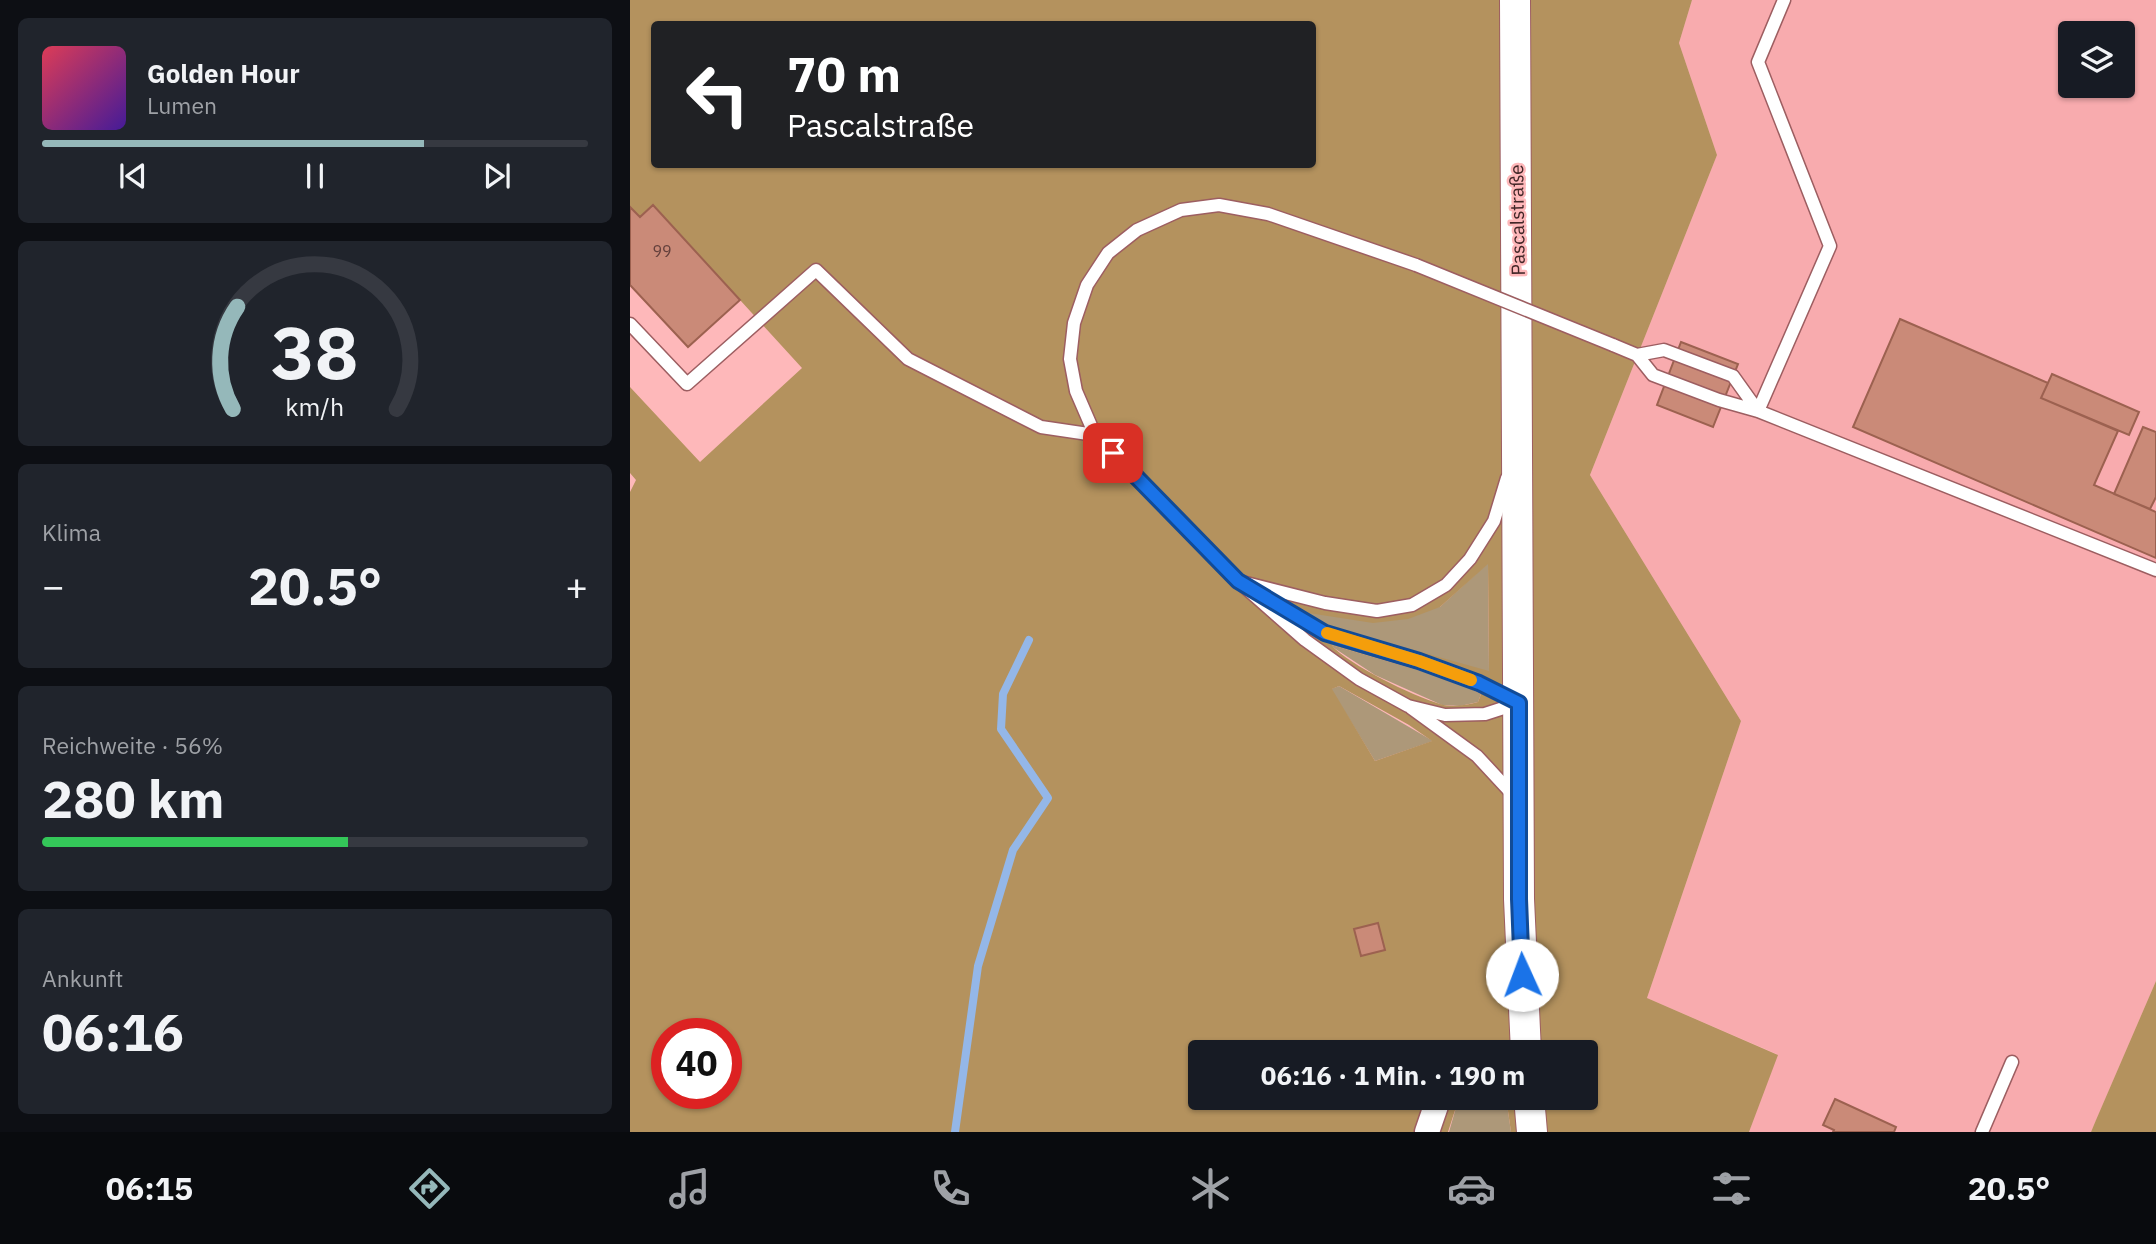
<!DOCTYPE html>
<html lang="de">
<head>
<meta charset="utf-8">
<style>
  :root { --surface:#171b24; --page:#20242c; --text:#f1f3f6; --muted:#9ea1a6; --line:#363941; --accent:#95b8ba }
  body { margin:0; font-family:"IBM Plex Sans",sans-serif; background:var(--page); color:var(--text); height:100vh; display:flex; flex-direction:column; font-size:26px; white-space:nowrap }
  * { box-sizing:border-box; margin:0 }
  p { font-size:23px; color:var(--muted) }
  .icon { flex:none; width:38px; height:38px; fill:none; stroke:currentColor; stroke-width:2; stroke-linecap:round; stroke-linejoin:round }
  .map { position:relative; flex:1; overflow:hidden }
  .drawer { display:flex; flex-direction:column; gap:18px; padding:18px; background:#0d0f14; width:630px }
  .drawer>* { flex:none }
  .top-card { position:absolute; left:21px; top:21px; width:665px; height:147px; border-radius:7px; box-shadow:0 2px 5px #0004; background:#202124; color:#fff; overflow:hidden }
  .tools { position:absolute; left:1428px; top:21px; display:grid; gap:14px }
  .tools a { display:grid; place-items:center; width:77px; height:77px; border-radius:7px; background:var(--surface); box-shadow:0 2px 5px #0004; font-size:35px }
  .speed { position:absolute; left:21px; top:1018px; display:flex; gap:14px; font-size:35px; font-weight:700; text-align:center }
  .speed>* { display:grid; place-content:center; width:91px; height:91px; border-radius:50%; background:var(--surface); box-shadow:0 2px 5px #0004; line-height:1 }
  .speed .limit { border:10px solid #d22; background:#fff; color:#111 }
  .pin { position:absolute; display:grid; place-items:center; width:60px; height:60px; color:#fff; margin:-30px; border-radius:14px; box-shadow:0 4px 10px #0006 }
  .me { position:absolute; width:77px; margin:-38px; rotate:358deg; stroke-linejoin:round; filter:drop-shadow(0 0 5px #0008) }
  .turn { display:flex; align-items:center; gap:24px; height:147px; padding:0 21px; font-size:32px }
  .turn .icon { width:91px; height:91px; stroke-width:2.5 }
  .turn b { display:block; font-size:49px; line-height:60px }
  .big { font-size:52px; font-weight:700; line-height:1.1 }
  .drawer .card { flex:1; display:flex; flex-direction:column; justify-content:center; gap:10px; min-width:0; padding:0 24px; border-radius:10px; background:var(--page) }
  .drawer .dial { align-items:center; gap:0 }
  .dial svg { height:182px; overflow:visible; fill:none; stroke:var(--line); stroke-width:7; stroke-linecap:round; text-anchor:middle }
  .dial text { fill:var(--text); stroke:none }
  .song { display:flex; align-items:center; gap:21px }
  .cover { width:84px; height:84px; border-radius:10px; background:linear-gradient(135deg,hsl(350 70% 55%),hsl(260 70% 35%)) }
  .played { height:7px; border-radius:4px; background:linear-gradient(90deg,var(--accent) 70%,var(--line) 70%) }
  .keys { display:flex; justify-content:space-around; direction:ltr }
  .heat { display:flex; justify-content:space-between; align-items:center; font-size:38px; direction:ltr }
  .charge { height:10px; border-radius:5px; background:linear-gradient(90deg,#34c759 56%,var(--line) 0) }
  .trip { position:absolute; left:558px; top:1040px; width:410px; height:70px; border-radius:7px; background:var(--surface); box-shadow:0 2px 5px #0004; font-weight:700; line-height:70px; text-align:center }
  .dock { display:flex; height:112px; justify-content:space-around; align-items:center; background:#090b0e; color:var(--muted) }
  .dock .icon { width:49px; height:49px }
  .dock .active { color:var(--accent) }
  .dock b { font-size:32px; color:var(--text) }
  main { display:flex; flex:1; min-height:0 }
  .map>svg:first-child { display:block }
  .built { fill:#f8abae; fill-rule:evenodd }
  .green { fill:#ad9879 }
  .forest { fill:#b4925e; fill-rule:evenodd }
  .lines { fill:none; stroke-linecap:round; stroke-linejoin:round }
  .stream { stroke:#94b7e8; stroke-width:8 }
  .building { fill:#ca8a78; stroke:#9c6150; stroke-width:2 }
  .service-casing { stroke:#9d5e61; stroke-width:15 }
  .minor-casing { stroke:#9d5e61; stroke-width:27 }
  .tertiary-casing { stroke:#9d5e61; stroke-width:32 }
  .service { stroke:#fff; stroke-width:12 }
  .minor { stroke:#fff; stroke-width:24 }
  .tertiary { stroke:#fff; stroke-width:30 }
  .service-bridge-casing { stroke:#9d5e61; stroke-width:15; stroke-linecap:butt }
  .service-bridge { stroke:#fff; stroke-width:12 }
  .route-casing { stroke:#114b97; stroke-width:18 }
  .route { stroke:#1a73e8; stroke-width:12 }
  .slow { stroke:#f59e0b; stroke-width:12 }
  .labels { text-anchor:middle; stroke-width:5; stroke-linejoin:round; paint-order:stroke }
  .number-label { font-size:16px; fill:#64403c }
  .street-label { font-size:19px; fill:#422728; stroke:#feb8ba }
</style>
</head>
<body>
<main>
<section class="drawer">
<div class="card">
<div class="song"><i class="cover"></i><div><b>Golden Hour</b><p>Lumen</p></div></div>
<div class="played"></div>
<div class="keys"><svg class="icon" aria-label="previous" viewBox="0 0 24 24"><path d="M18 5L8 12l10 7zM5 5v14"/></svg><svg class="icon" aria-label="pause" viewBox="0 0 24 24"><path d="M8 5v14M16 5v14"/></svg><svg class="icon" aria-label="next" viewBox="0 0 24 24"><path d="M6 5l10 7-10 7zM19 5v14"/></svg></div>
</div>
<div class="card dial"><svg viewBox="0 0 100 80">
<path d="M14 69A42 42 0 1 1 86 69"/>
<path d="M14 69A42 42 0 0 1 16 24" stroke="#95b8ba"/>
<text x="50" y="56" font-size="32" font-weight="700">38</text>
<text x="50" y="72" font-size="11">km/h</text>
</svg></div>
<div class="card"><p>Klima</p>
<div class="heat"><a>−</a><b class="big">20.5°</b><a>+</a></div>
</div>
<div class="card"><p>Reichweite · 56%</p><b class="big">280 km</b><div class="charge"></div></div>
<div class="card"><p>Ankunft</p><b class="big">06:16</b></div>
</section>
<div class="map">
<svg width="1526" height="1132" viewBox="0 0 1526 1132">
  <rect width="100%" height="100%" fill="#feb8ba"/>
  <!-- built -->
  <path class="built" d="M1062,0H1526V981L1461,1132H1119L1147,1054L1017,998L1111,721L960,475L1087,155L1049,43ZM1440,33H1493V86H1440Z"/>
  <!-- green -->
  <path class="green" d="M858,563L859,672L701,627L669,611L688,613L810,607Z
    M698,644L822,680L851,694L848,702L830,706L812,705L745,675Z
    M709,686L803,741L745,761L701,689Z
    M832,1097H876L881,1132H819L827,1104Z"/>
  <!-- forest -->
  <path class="forest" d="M0,0H1062L1049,43L1087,155L960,475L1111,721L1017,998L1148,1055L1119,1132H881L876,1097H956V1052H570V1097H832L827,1104L818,1132H0V492L6,480L0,473V387L70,462L172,368L110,300L58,347L0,285ZM24,24H682V164H24ZM858,564L859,671L701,627L672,612L743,623L778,619L810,607ZM701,645L822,680L851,694L848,702C836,705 823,708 810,704C781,695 721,666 701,645ZM709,686L779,725L802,741L745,761L702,689ZM37,1034H96V1094H37Z
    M1526,981V1132H1461L1466,1120Z"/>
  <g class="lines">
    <!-- stream -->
    <path class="stream" d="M325,1132L348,966L383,850L418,798L371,729L373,694L399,640"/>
  </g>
  <!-- building -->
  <path class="building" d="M23,205L110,300L58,347L0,285V207L10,217Z
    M1270,319L1418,383L1411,398L1488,431L1464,485L1526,512V558L1223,427Z
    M1051,342L1108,364L1083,427L1027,405Z
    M1422,374L1509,412L1499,435L1411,398Z
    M1513,427L1526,432V497L1520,509L1484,494Z
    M748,923L755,950L731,956L724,929Z
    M1205,1099L1266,1127L1264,1132H1203L1204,1130L1193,1125Z"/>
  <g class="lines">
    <!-- service casing -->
    <g class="service-casing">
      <path id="service" d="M786,265L638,214L589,205L551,210L507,230L478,253L457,285L444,323L440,359L446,391L465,435L608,581L675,640L729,679L778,706L815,715L855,714L889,703
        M0,324L57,384L186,270L278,359L411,427L465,435
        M983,345L1007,355L1023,375L1089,400L1128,411L1526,570
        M1007,355L1034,350L1103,376L1128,411
        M1128,411L1200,246L1128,62L1154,0
        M612,582L695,603L747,611L782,605L816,585L840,559L864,521L877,478
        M635,597L695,633L789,661L849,683L885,701
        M781,708L847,756L884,796
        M1352,1132L1382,1062"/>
    </g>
    <!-- minor casing -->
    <g class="minor-casing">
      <path id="minor" d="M797,1132L809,1097"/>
    </g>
    <!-- tertiary casing -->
    <g class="tertiary-casing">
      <path id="tertiary" d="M885,0L889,899L896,1052
        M899,1097L902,1132"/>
    </g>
    <!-- service -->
    <use href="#service" class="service"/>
    <!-- minor -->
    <use href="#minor" class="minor"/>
    <!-- tertiary -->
    <use href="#tertiary" class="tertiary"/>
    <!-- service-bridge casing -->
    <g class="service-bridge-casing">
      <path id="service-bridge" d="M786,265L983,345"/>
    </g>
    <!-- service-bridge -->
    <use href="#service-bridge" class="service-bridge"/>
  </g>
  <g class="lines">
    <!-- route casing -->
    <g class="route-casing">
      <path id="route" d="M483,453L608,581L695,633L789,661L849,683L889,703V899L892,975"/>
    </g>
    <!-- route -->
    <use href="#route" class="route"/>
    <!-- slow -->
    <path class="slow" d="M697,633L789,661L841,680"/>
  </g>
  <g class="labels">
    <!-- number labels -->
    <g class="number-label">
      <text x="32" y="257">99</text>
    </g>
    <!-- street labels -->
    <g class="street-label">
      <text transform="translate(887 220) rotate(-91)" y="7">Pascalstraße</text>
    </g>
  </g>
</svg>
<div class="tools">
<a><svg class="icon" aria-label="layers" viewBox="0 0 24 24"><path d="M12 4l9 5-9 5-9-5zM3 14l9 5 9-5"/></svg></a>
</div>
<div class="speed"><div class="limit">40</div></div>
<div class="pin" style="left:483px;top:453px;background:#d93025"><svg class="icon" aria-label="arrive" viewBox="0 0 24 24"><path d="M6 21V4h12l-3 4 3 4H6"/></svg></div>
<svg class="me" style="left:892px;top:975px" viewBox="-20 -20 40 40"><circle r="19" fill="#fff"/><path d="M0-13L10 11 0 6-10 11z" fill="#1a73e8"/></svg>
<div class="trip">06:16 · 1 Min. · 190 m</div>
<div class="top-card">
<div class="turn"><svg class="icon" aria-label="left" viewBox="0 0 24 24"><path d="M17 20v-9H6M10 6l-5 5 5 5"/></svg><div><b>70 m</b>Pascalstraße</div></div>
</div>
</div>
</main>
<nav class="dock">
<b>06:15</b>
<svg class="icon active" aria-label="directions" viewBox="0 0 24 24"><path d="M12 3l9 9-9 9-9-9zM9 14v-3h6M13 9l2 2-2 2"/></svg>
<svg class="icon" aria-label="music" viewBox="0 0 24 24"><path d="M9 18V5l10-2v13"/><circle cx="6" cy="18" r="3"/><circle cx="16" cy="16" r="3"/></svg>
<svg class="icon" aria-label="phone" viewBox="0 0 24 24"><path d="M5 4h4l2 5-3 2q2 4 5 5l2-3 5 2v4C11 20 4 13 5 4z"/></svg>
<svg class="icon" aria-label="climate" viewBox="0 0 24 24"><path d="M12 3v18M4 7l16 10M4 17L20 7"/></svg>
<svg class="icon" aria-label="car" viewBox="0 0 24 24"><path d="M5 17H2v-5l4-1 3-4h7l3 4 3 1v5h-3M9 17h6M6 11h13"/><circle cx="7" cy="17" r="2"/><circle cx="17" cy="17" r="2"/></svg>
<svg class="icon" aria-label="filters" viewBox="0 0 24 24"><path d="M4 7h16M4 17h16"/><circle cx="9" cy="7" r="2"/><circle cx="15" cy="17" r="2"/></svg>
<b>20.5°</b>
</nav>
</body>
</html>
